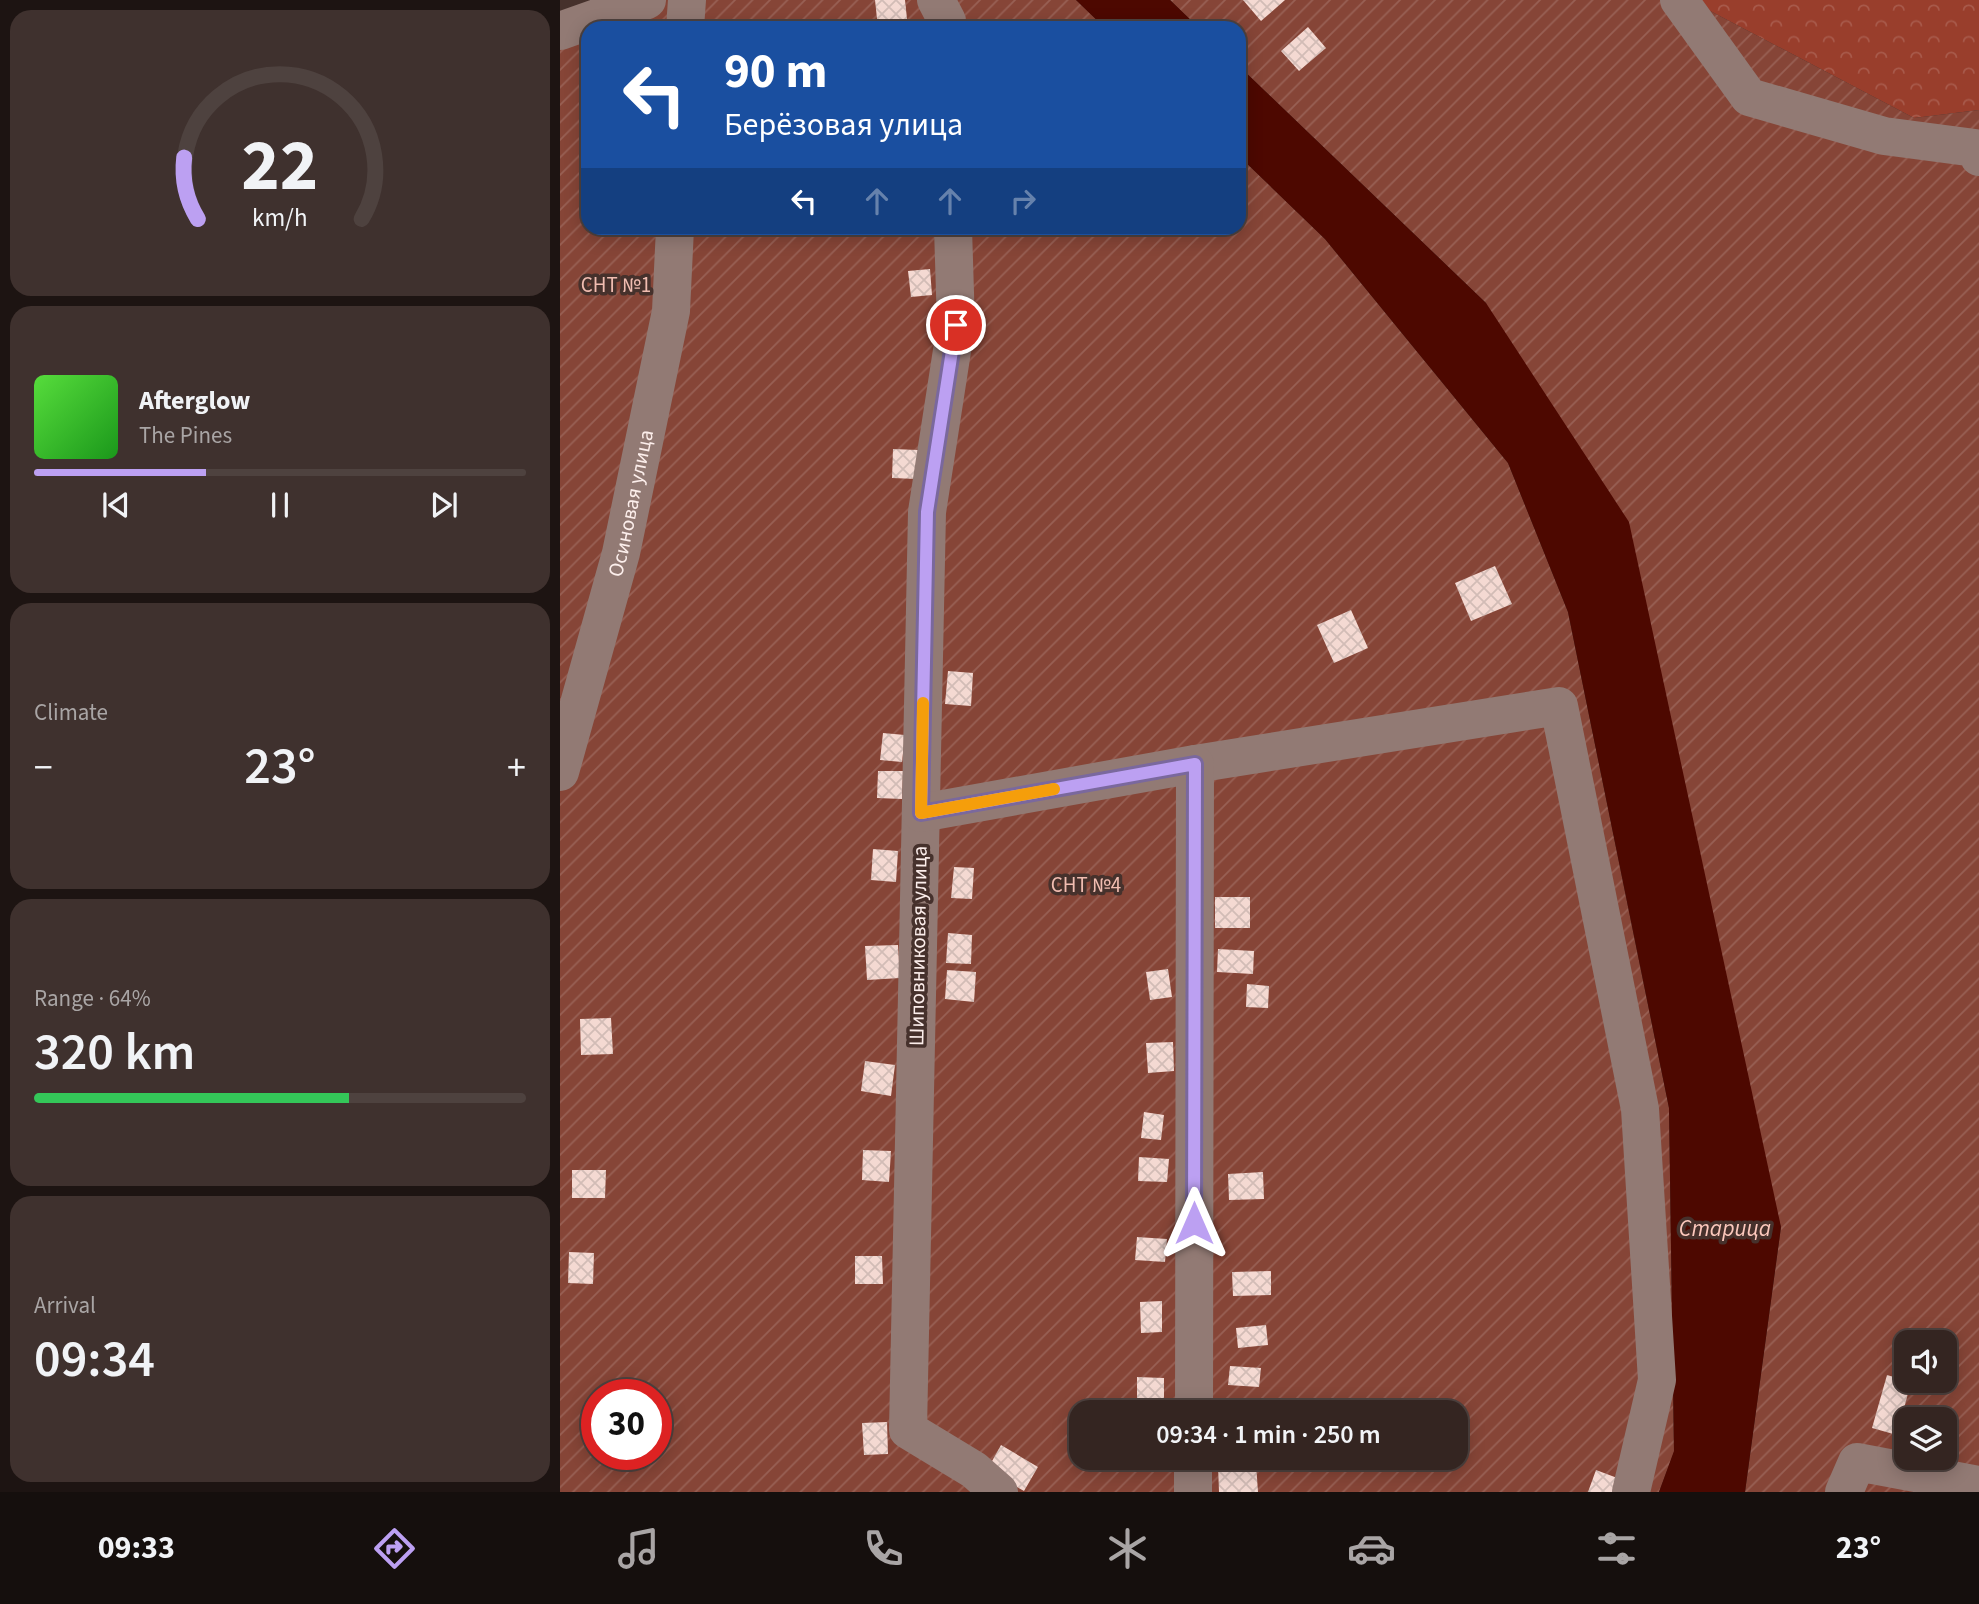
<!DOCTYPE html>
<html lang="en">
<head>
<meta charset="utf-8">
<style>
  :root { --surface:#342521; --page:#3f312e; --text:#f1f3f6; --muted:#a9a5a5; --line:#4e423f; --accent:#bca0f2 }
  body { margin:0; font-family:"Source Sans 3",sans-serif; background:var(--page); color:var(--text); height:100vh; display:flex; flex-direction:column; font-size:26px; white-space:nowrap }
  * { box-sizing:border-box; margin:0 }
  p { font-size:23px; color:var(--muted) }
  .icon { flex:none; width:38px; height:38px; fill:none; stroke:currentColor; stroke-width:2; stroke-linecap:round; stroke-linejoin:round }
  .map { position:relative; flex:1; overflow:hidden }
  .sheet { display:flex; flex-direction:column; gap:10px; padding:10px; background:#1d1412; width:560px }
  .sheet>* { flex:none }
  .hud { position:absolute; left:21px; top:21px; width:665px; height:214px; border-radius:21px; box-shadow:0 4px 18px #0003,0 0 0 2px var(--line); background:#1a4fa0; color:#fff; overflow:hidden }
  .fabs { position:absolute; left:1334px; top:1330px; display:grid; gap:14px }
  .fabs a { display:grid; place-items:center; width:63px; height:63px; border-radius:14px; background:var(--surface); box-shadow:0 4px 18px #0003,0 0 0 2px var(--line); font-size:35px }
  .speed { position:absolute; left:21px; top:1379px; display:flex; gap:14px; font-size:35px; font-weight:700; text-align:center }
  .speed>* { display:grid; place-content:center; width:91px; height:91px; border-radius:50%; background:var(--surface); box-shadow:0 4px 18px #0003,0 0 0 2px var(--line); line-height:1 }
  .speed .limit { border:10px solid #d22; background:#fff; color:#111 }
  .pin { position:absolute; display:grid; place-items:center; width:60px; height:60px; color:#fff; margin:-30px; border:4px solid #fff; border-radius:50%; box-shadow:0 2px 7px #0007 }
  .me { position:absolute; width:77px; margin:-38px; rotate:0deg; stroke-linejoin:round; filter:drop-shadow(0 0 5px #0008) }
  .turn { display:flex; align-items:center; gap:24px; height:147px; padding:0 28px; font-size:32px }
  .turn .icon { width:91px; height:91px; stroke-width:2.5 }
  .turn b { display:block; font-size:49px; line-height:60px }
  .lanes { display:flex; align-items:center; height:66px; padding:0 28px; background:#0003; justify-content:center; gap:35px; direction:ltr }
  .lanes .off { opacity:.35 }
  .big { font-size:52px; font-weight:600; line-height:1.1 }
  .sheet .tile { flex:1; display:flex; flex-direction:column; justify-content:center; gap:10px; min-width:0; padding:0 24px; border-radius:21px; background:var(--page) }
  .sheet .dial { align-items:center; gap:0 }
  .dial svg { height:182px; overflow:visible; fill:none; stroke:var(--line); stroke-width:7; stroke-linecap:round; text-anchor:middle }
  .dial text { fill:var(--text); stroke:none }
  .song { display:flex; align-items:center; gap:21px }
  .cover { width:84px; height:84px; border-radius:10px; background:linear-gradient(135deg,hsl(110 70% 55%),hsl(120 70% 35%)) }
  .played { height:7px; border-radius:4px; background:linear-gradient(90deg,var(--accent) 35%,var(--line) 35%) }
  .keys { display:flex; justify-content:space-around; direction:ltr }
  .heat { display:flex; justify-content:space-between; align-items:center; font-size:38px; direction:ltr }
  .charge { height:10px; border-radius:5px; background:linear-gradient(90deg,#34c759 64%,var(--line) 0) }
  .trip { position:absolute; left:509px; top:1400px; width:399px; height:70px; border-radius:21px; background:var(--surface); box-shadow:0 4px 18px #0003,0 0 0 2px var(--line); font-weight:600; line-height:70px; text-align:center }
  .menu { display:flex; height:112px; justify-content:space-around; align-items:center; background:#150f0d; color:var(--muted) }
  .menu .icon { width:49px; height:49px }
  .menu .on { color:var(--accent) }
  .menu b { font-size:32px; color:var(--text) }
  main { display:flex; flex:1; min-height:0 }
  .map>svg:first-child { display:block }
  .forest { fill:url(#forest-crowns) }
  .garden { fill:url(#garden-furrows); fill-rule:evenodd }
  .water { fill:#4d0800 }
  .building { fill:url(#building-cross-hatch) }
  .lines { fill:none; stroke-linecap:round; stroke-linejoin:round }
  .minor { stroke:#927a74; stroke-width:38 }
  .route-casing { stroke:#7a689d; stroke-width:18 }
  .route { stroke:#bca0f2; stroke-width:12 }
  .slow { stroke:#f59e0b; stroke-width:12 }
  .labels { text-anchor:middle; stroke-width:7; stroke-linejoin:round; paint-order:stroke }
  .park-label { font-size:21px; fill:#f1bdb1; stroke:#46312c }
  .street-label { font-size:21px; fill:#fceeeb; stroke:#46312c }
  .water-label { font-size:23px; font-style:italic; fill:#fcc8bc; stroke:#46312c }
</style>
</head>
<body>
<main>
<section class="sheet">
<div class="tile dial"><svg viewBox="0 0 100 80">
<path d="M14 69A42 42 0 1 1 86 69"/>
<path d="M14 69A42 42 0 0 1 8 42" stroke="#bca0f2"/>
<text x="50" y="56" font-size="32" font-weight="700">22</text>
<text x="50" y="72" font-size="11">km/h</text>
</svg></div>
<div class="tile">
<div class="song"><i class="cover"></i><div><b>Afterglow</b><p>The Pines</p></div></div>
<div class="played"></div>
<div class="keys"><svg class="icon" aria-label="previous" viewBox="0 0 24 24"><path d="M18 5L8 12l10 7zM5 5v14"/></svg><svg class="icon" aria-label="pause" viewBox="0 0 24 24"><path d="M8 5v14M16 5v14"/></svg><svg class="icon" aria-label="next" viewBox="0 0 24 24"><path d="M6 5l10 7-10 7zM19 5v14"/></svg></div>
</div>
<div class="tile"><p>Climate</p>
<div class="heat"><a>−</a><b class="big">23°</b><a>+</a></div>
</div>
<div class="tile"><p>Range · 64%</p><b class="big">320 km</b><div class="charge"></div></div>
<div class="tile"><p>Arrival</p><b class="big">09:34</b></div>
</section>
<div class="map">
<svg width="1419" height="1492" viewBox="0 0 1419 1492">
  <defs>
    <pattern id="forest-crowns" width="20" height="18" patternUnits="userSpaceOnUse" patternTransform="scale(1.75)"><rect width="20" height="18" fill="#993e2c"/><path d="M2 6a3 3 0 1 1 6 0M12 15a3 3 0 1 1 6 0" fill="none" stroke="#a85a4b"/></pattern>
    <pattern id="garden-furrows" width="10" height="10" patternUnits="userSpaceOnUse" patternTransform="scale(1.75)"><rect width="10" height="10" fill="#864537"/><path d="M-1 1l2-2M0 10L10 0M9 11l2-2" fill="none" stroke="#986054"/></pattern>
    <pattern id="building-cross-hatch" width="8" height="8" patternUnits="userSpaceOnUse" patternTransform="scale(1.75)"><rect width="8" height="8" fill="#f4d9d2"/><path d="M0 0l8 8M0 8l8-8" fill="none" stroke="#d2bcb6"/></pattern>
  </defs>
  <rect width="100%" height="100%" fill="#46312c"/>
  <!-- forest -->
  <path class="forest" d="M1133,0H1419V110L1354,118L1135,3Z"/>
  <!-- garden -->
  <path class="garden" d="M87,0H516L545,28H28V228H679V156L765,239L948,463L1008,612L1109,1108L1114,1452L1099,1492H0V31ZM37,1395H96V1454H37ZM522,1412H896V1458H522Z
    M610,0H1133L1135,3L1354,118L1419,110V1492H1185L1221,1227L926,303L679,66V28H639ZM1346,1342H1384V1381H1346ZM1346,1419H1384V1458H1346Z"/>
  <!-- water -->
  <path class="water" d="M516,0H610L639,28H545Z
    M679,66L926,303L1069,522L1221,1227L1185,1492H1099L1114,1451L1109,1108L1008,612L948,463L765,239L679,156Z"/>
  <!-- building -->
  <path class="building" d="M315,0H345L348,28H318Z
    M683,0H725L701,21Z
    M748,27L766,48L739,71L721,51Z
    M370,269L372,295L351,297L348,271Z
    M333,449L358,450L357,479L332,478Z
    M935,566L952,604L911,621L895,583Z
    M791,610L808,648L774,663L757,625Z
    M388,671L413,673L411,706L385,704Z
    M323,733L345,735L342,762L320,760Z
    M318,771H343L342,799L317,798Z
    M313,849L338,851L336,882L311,880Z
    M394,867L414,868L412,899L391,898Z
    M655,897H690V928H655Z
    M388,933L412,935L411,964L386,963Z
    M338,945L340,978L307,980L305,946Z
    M658,949L694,951L693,974L657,972Z
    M608,969L612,997L590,1000L586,972Z
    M387,970L416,972L414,1002L385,999Z
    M687,984L709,986L708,1008L686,1007Z
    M51,1018L53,1054L21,1055L20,1019Z
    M613,1042L614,1071L588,1073L586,1043Z
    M305,1061L335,1065L331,1096L301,1091Z
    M584,1112L604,1115L601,1140L581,1138Z
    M303,1150L331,1151L329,1182L302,1180Z
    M579,1157L609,1159L607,1182L578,1181Z
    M12,1170H46L45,1198H12Z
    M703,1172L704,1199L669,1200L668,1174Z
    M577,1237L607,1239L605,1262L575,1260Z
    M9,1252L34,1253L33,1284L8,1283Z
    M295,1256H322L323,1284H295Z
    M711,1271V1295L673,1296L672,1272Z
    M602,1301V1332L581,1333L580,1302Z
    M706,1325L708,1345L678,1348L676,1328Z
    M670,1366L701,1368L699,1387L668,1385Z
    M1327,1375L1351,1382L1337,1435L1312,1428Z
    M577,1377L604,1378V1402H577Z
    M687,1404L688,1412H654V1408Z
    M327,1422L328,1454L304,1455L302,1423Z
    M441,1445L478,1467L464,1491L427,1470Z
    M696,1463L698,1492H659L658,1465Z
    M1036,1470L1060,1479L1055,1492H1028Z"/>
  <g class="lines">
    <!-- minor -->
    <g class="minor">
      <path d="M376,0L387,21V28"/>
      <path d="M1119,0L1189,97L1324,136L1415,148L1419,157"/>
      <path d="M125,28L127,0"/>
      <path d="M0,31L87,0"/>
      <path d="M393,228L396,325L367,512L348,1430L414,1470L439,1492"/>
      <path d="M635,764L999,706L1080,1109L1097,1380L1071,1492"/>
      <path id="s1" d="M0,772L61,553L111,311L115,228"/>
      <path d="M361,813L635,764L634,1412"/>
      <path d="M633,1492V1458"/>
      <path d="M1284,1492L1297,1462L1419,1485"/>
    </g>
  </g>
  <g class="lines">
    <!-- route casing -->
    <g class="route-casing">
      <path id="route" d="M396,325L367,512L361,813L635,764L634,1223"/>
    </g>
    <!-- route -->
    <use href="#route" class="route"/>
    <!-- slow -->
    <path class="slow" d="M363,703L361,813L494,789"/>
  </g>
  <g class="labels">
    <!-- park labels -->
    <g class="park-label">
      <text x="56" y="292">СНТ №1</text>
      <text x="526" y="892">СНТ №4</text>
    </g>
    <!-- street labels -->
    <g class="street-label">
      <text dy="7" stroke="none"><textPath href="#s1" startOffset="278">Осиновая улица</textPath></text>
      <text transform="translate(358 946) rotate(-89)" y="7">Шиповниковая улица</text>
    </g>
    <!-- water labels -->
    <g class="water-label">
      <text x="1165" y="1236">Старица</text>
    </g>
  </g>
</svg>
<div class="fabs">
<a><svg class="icon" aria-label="sound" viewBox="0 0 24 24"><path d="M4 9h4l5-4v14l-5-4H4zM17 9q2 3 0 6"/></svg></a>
<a><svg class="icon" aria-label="layers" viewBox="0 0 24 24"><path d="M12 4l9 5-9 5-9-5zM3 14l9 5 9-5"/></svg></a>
</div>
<div class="speed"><div class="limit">30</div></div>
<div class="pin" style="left:396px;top:325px;background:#d93025"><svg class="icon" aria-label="arrive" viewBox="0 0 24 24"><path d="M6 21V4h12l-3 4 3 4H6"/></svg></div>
<svg class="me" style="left:634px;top:1223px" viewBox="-20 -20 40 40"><path d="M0-17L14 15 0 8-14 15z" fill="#bca0f2" stroke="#fff" stroke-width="4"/></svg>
<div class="trip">09:34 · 1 min · 250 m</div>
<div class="hud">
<div class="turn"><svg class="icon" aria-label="left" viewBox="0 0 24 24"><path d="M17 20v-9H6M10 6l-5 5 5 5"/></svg><div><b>90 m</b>Берёзовая улица</div></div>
<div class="lanes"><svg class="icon" aria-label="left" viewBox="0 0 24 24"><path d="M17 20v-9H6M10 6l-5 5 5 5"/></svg><svg class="icon off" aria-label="ahead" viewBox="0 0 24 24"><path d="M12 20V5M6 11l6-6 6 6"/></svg><svg class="icon off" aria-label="ahead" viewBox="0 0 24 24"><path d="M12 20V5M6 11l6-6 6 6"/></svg><svg class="icon off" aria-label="right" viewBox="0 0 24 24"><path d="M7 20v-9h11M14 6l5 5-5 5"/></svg></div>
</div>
</div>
</main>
<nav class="menu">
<b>09:33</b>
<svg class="icon on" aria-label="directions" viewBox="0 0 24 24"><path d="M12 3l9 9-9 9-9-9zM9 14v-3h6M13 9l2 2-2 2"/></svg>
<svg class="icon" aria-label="music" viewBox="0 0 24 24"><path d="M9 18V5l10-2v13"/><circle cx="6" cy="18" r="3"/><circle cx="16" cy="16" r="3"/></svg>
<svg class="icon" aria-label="phone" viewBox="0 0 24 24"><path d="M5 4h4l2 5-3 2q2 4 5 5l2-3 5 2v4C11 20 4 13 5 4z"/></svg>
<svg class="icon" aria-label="climate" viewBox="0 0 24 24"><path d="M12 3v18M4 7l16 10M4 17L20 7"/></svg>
<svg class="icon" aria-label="car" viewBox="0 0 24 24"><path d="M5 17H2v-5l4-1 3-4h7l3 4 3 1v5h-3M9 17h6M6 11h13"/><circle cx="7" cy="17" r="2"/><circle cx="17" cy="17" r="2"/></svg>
<svg class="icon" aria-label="filters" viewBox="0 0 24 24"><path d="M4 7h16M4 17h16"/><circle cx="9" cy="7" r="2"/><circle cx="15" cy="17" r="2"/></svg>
<b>23°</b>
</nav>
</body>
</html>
